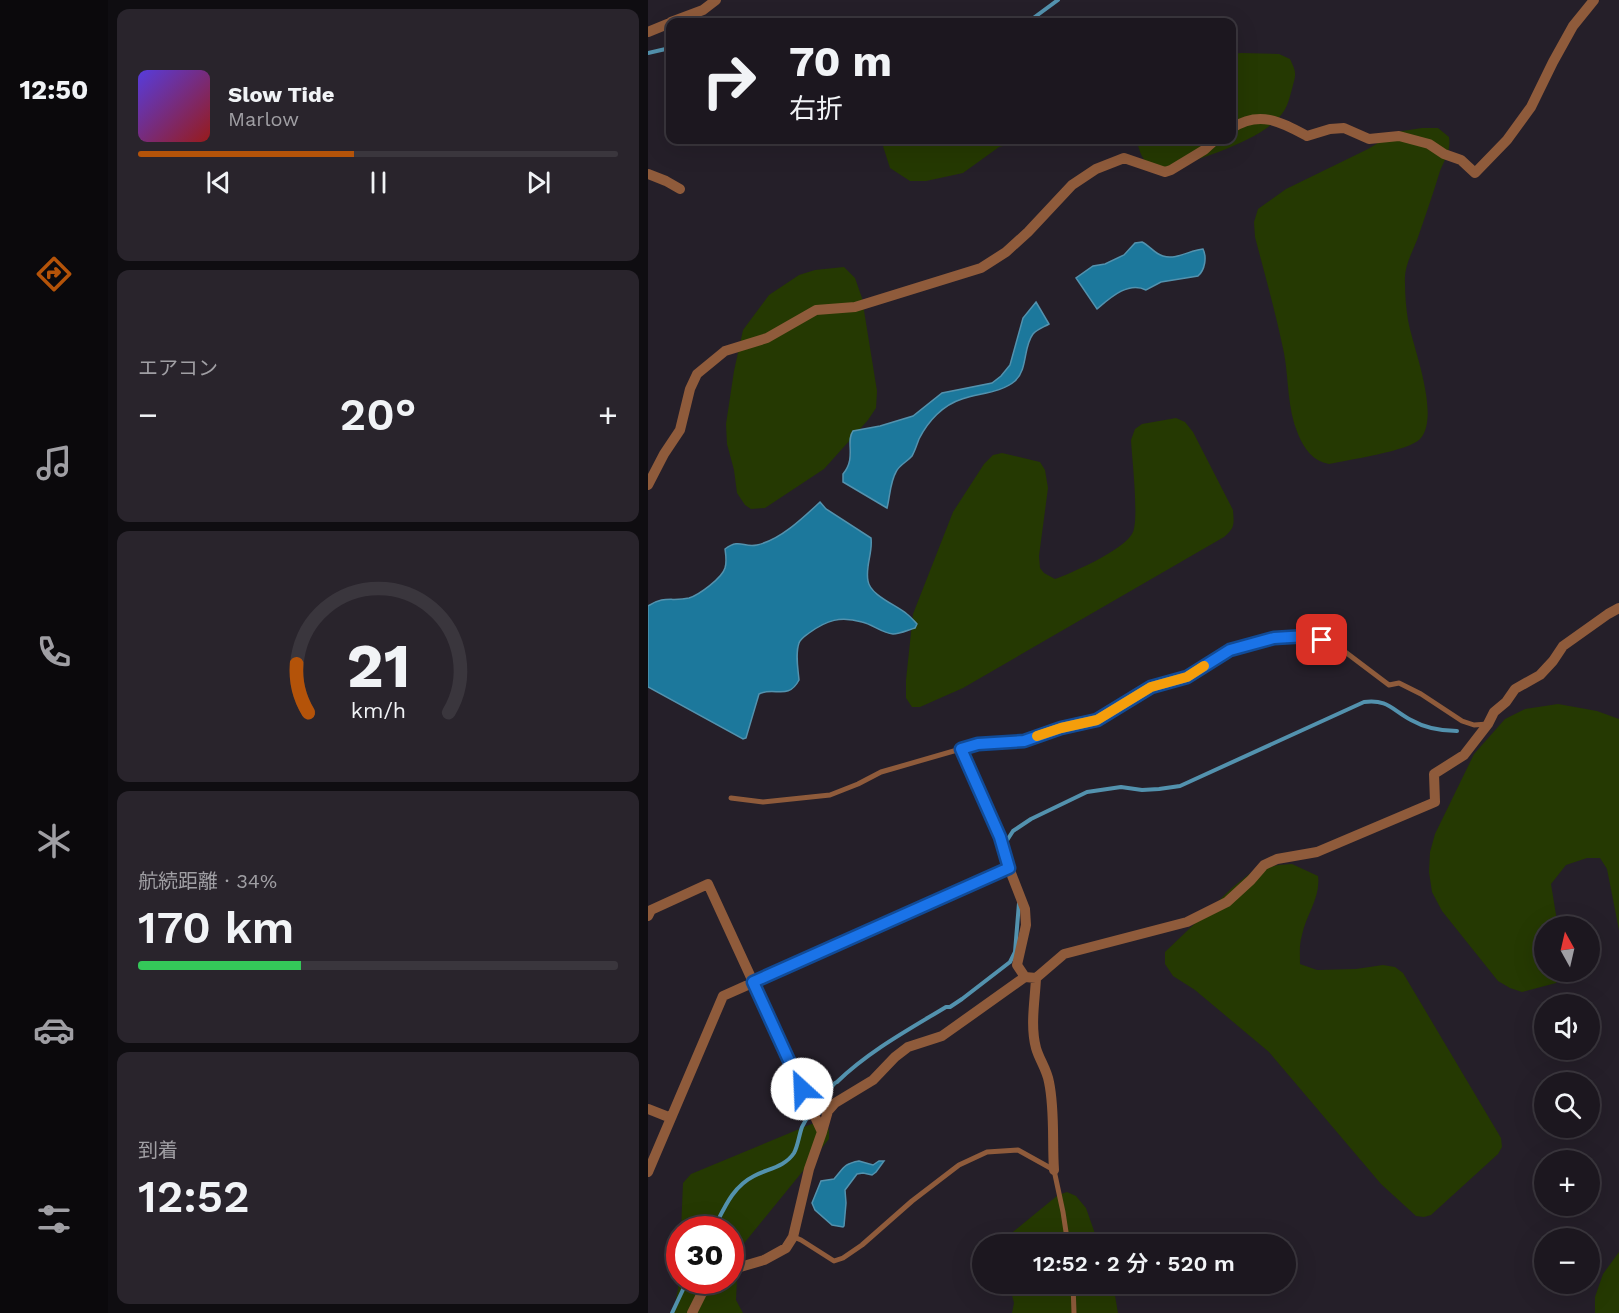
<!DOCTYPE html>
<html lang="ja">
<head>
<meta charset="utf-8">
<style>
  :root { --surface:#1c171f; --page:#29242c; --text:#f1f3f6; --muted:#a09fa4; --line:#3a363d; --accent:#b45309 }
  body { margin:0; font-family:"Work Sans","Noto Sans JP",sans-serif; background:var(--page); color:var(--text); height:100vh; display:flex; flex-direction:column; font-size:22px; white-space:nowrap }
  * { box-sizing:border-box; margin:0 }
  p { font-size:20px; color:var(--muted) }
  .icon { flex:none; width:33px; height:33px; fill:none; stroke:currentColor; stroke-width:2; stroke-linecap:round; stroke-linejoin:round }
  .map { position:relative; flex:1; overflow:hidden }
  .panel { display:flex; flex-direction:column; gap:9px; padding:9px; background:#0f0d11; width:540px }
  .panel>* { flex:none }
  .banner { position:absolute; left:18px; top:18px; width:570px; height:126px; border-radius:12px; box-shadow:0 6px 24px #0002,0 0 0 2px var(--line); background:#1c171f; color:var(--text); overflow:hidden }
  .needle { width:39px; rotate:352deg }
  .controls { position:absolute; left:886px; top:916px; display:grid; gap:12px }
  .controls a { display:grid; place-items:center; width:66px; height:66px; border-radius:50%; background:var(--surface); box-shadow:0 6px 24px #0002,0 0 0 2px var(--line); font-size:30px }
  .speed { position:absolute; left:18px; top:1216px; display:flex; gap:12px; font-size:30px; font-weight:700; text-align:center }
  .speed>* { display:grid; place-content:center; width:78px; height:78px; border-radius:50%; background:var(--surface); box-shadow:0 6px 24px #0002,0 0 0 2px var(--line); line-height:1 }
  .speed .limit { border:9px solid #d22; background:#fff; color:#111 }
  .pin { position:absolute; display:grid; place-items:center; width:51px; height:51px; color:#fff; margin:-26px; border-radius:12px; box-shadow:0 3px 9px #0006 }
  .me { position:absolute; width:66px; margin:-33px; rotate:335deg; stroke-linejoin:round; filter:drop-shadow(0 0 4px #0008) }
  .turn { display:flex; align-items:center; gap:21px; height:126px; padding:0 24px; font-size:27px }
  .turn .icon { width:78px; height:78px; stroke-width:2.5 }
  .turn b { display:block; font-size:42px; line-height:51px }
  .big { font-size:45px; font-weight:600; line-height:1.1 }
  .panel .card { flex:1; display:flex; flex-direction:column; justify-content:center; gap:9px; min-width:0; padding:0 21px; border-radius:12px; background:var(--page) }
  .panel .dial { align-items:center; gap:0 }
  .dial svg { height:156px; overflow:visible; fill:none; stroke:var(--line); stroke-width:7; stroke-linecap:round; text-anchor:middle }
  .dial text { fill:var(--text); stroke:none }
  .song { display:flex; align-items:center; gap:18px }
  .cover { width:72px; height:72px; border-radius:9px; background:linear-gradient(135deg,hsl(250 70% 55%),hsl(0 70% 35%)) }
  .played { height:6px; border-radius:3px; background:linear-gradient(90deg,var(--accent) 45%,var(--line) 45%) }
  .keys { display:flex; justify-content:space-around; direction:ltr }
  .heat { display:flex; justify-content:space-between; align-items:center; font-size:33px; direction:ltr }
  .charge { height:9px; border-radius:4px; background:linear-gradient(90deg,#34c759 34%,var(--line) 0) }
  .trip { position:absolute; left:324px; top:1234px; width:324px; height:60px; border-radius:30px; background:var(--surface); box-shadow:0 6px 24px #0002,0 0 0 2px var(--line); font-weight:600; line-height:60px; text-align:center }
  main { display:flex; flex:1; min-height:0 }
  .tab-bar { display:flex; flex-direction:column; width:108px; justify-content:space-around; align-items:center; background:#0b090c; color:var(--muted) }
  .tab-bar .icon { width:42px; height:42px }
  .tab-bar .selected { color:var(--accent) }
  .tab-bar b { font-size:27px; color:var(--text) }
  .map>svg:first-child { display:block }
  .green { fill:#253902 }
  .water { fill:#1c789c; stroke:#5392ae; stroke-width:1.5 }
  .lines { fill:none; stroke-linecap:round; stroke-linejoin:round }
  .stream { stroke:#5392ae; stroke-width:4 }
  .lane { stroke:#8f5b3b; stroke-width:5 }
  .street { stroke:#8f5b3b; stroke-width:10 }
  .route-casing { stroke:#114b97; stroke-width:15 }
  .route { stroke:#1a73e8; stroke-width:10 }
  .slow { stroke:#f59e0b; stroke-width:10 }
</style>
</head>
<body>
<main>
<nav class="tab-bar">
<b>12:50</b>
<svg class="icon selected" aria-label="directions" viewBox="0 0 24 24"><path d="M12 3l9 9-9 9-9-9zM9 14v-3h6M13 9l2 2-2 2"/></svg>
<svg class="icon" aria-label="music" viewBox="0 0 24 24"><path d="M9 18V5l10-2v13"/><circle cx="6" cy="18" r="3"/><circle cx="16" cy="16" r="3"/></svg>
<svg class="icon" aria-label="phone" viewBox="0 0 24 24"><path d="M5 4h4l2 5-3 2q2 4 5 5l2-3 5 2v4C11 20 4 13 5 4z"/></svg>
<svg class="icon" aria-label="climate" viewBox="0 0 24 24"><path d="M12 3v18M4 7l16 10M4 17L20 7"/></svg>
<svg class="icon" aria-label="car" viewBox="0 0 24 24"><path d="M5 17H2v-5l4-1 3-4h7l3 4 3 1v5h-3M9 17h6M6 11h13"/><circle cx="7" cy="17" r="2"/><circle cx="17" cy="17" r="2"/></svg>
<svg class="icon" aria-label="filters" viewBox="0 0 24 24"><path d="M4 7h16M4 17h16"/><circle cx="9" cy="7" r="2"/><circle cx="15" cy="17" r="2"/></svg>
</nav>
<section class="panel">
<div class="card">
<div class="song"><i class="cover"></i><div><b>Slow Tide</b><p>Marlow</p></div></div>
<div class="played"></div>
<div class="keys"><svg class="icon" aria-label="previous" viewBox="0 0 24 24"><path d="M18 5L8 12l10 7zM5 5v14"/></svg><svg class="icon" aria-label="pause" viewBox="0 0 24 24"><path d="M8 5v14M16 5v14"/></svg><svg class="icon" aria-label="next" viewBox="0 0 24 24"><path d="M6 5l10 7-10 7zM19 5v14"/></svg></div>
</div>
<div class="card"><p>エアコン</p>
<div class="heat"><a>−</a><b class="big">20°</b><a>+</a></div>
</div>
<div class="card dial"><svg viewBox="0 0 100 80">
<path d="M14 69A42 42 0 1 1 86 69"/>
<path d="M14 69A42 42 0 0 1 8 44" stroke="#b45309"/>
<text x="50" y="56" font-size="32" font-weight="700">21</text>
<text x="50" y="72" font-size="11">km/h</text>
</svg></div>
<div class="card"><p>航続距離 · 34%</p><b class="big">170 km</b><div class="charge"></div></div>
<div class="card"><p>到着</p><b class="big">12:52</b></div>
</section>
<div class="map">
<svg width="971" height="1313" viewBox="0 0 971 1313">
  <rect width="100%" height="100%" fill="#251f29"/>
  <!-- green -->
  <path class="green" d="M593,53L631,54L642,59C649,74 648,73 644,89C642,96 640,105 636,111C617,141 547,160 514,171C498,168 491,154 489,140H584V54Z
    M774,128H790L801,137C803,152 797,158 792,171C785,194 777,217 769,240C763,255 756,267 757,283C757,295 758,308 760,320C765,348 793,416 772,439C761,451 700,460 681,464C665,461 656,449 650,434C639,408 641,380 636,353C628,314 617,275 607,237L606,222L610,209L638,189L720,149L748,132Z
    M233,140H379L351,147L315,173L278,181H262L242,168Z
    M196,267L207,278L214,298L229,391L228,408L220,420L176,469L117,508L103,509L97,505L89,493L86,470L79,444L78,424L86,371L95,330L121,295L151,275L167,270Z
    M528,418L537,422L545,432L585,510C586,524 587,528 576,537L315,688L272,707H264L258,698V680L265,614L305,512L336,464L345,455L354,453L392,462L397,470L400,488L391,556L392,568L396,573L407,579C424,573 478,549 485,532C491,517 484,459 483,440L487,429L494,424Z
    M910,704L949,711L971,719V930L959,869L952,858H939L918,865L903,884L910,927H897V972H914L908,983L874,992L862,988L850,981L794,911L784,892L781,872L782,852L787,834L826,754L857,719L877,709Z
    M644,864L670,876C673,897 658,915 654,935C651,945 652,954 652,964L669,970L708,969L735,965L747,967L755,973L853,1138L854,1147L850,1154L783,1215L776,1217L768,1216L733,1184L621,1052L547,990L525,976L517,964V952L585,887L605,871L630,865Z
    M170,1122L178,1124L181,1130V1139L93,1247L90,1259L88,1300L95,1313H25L30,1289L31,1267L32,1281H82V1230H33L35,1183L43,1174L161,1125Z
    M419,1192L428,1196L438,1208L451,1245H349L410,1195Z
    M971,1252V1313H947V1297L955,1274Z
    M361,1284H465L470,1313H364L366,1303Z"/>
  <!-- water -->
  <path class="water" d="M494,242C502,246 507,254 515,256C529,260 542,250 555,249C559,257 557,270 550,276L513,282L498,290C480,281 462,298 449,309L428,278L445,266L457,264L476,255L487,243Z
    M388,302L401,324C396,327 389,329 385,334C375,347 380,369 367,381C353,393 331,393 314,399C295,405 280,421 271,439C269,444 267,451 264,456C259,462 251,465 248,472C242,482 242,497 239,508L195,482V474C209,457 197,442 205,431L232,426L265,416L294,393L344,383L353,376L362,365L375,318Z
    M172,502L178,509L223,538C225,553 217,566 220,581C222,595 248,605 259,614C263,617 266,621 269,624L267,628C260,630 252,634 245,634C234,633 224,624 214,622C192,616 179,620 161,633C157,636 153,638 151,643C147,654 150,668 151,680C140,701 126,686 111,694L98,738L95,739L0,687V606C17,595 24,602 41,598C51,595 74,578 77,568C79,562 78,556 77,549C92,538 95,548 109,545C132,540 155,518 172,502Z
    M211,1161L225,1165L231,1161H236L228,1172L224,1175L215,1173L209,1174L197,1190L198,1203L196,1226L195,1227L184,1225L167,1210L164,1203L173,1181L186,1179C196,1168 195,1164 211,1161Z"/>
  <g class="lines">
    <!-- stream -->
    <path class="stream" d="M380,22L410,0
      M0,53L22,48
      M356,845L365,831L383,819L439,792L473,787L494,790L511,789L532,786L716,702C740,699 744,710 763,720C777,728 794,731 809,731
      M65,1230C76,1209 84,1187 106,1176C119,1169 137,1167 146,1153C150,1146 151,1135 154,1127C162,1110 175,1097 187,1083L189,1082C221,1051 260,1030 298,1007H302L314,999L362,962L367,952L371,903
      M24,1313L39,1281"/>
    <!-- lane -->
    <path class="lane" d="M83,798L115,802L182,795L210,784L233,772L330,744L376,741L413,728L449,720L503,687L539,677L582,650L626,638L659,636L688,645L741,685L751,683L773,694L814,721L826,725L840,724
      M146,1237L153,1240L186,1261L195,1258L214,1245L264,1201L311,1165L339,1152L370,1150L406,1170L415,1212L420,1245
      M425,1284L426,1313"/>
    <!-- street -->
    <path class="street" d="M23,22L55,10L68,0
      M0,32L22,23
      M584,128C612,110 633,122 659,136L682,129L696,128L721,139L751,136L781,144L796,154L813,160L827,173L859,140L883,107L905,62L925,26L946,0
      M0,174L18,181L32,189
      M0,485L16,454L32,430L42,389L49,374L77,351L119,338L168,310L207,307L333,268L358,252L380,232L424,185L448,169L476,158L517,172L523,170L556,150L567,140
      M313,749L352,837L361,868L377,909L378,925L369,965L377,977
      M0,916L3,910L60,884L174,1132
      M0,1109L23,1118
      M406,1170C404,1141 407,1111 401,1082C399,1070 391,1059 388,1048C382,1025 387,1001 388,978L416,954L539,922L579,902L603,880L616,865L629,859L669,852L787,802L786,774L816,755L840,724L846,712L858,702L867,689L892,675L905,661L915,646L960,614L971,608
      M0,1172L75,996L361,868
      M82,1270L116,1260L138,1248L145,1237L161,1169L174,1132L180,1111L187,1103L225,1080L247,1057L260,1047L294,1036L377,977L388,978
      M44,1313L54,1293L68,1281"/>
  </g>
  <g class="lines">
    <!-- route casing -->
    <g class="route-casing">
      <path id="route" d="M154,1089L105,982L361,868L352,837L313,749L330,744L376,741L413,728L449,720L503,687L539,677L582,650L626,638L659,636L674,640"/>
    </g>
    <!-- route -->
    <use href="#route" class="route"/>
    <!-- slow -->
    <path class="slow" d="M389,736L413,728L449,720L503,687L539,677L556,666"/>
  </g>
</svg>
<div class="controls">
<a><svg class="needle" viewBox="-14 -14 28 28"><path d="M0-13l5 13h-10z" fill="#e53935"/><path d="M0 13l5-13h-10z" fill="#a09fa4"/></svg></a>
<a><svg class="icon" aria-label="sound" viewBox="0 0 24 24"><path d="M4 9h4l5-4v14l-5-4H4zM17 9q2 3 0 6"/></svg></a>
<a><svg class="icon" aria-label="search" viewBox="0 0 24 24"><circle cx="10" cy="10" r="6"/><path d="M15 15l6 6"/></svg></a>
<a>+</a>
<a>−</a>
</div>
<div class="speed"><div class="limit">30</div></div>
<div class="pin" style="left:674px;top:640px;background:#d93025"><svg class="icon" aria-label="arrive" viewBox="0 0 24 24"><path d="M6 21V4h12l-3 4 3 4H6"/></svg></div>
<svg class="me" style="left:154px;top:1089px" viewBox="-20 -20 40 40"><circle r="19" fill="#fff"/><path d="M0-13L10 11 0 6-10 11z" fill="#1a73e8"/></svg>
<div class="trip">12:52 · 2 分 · 520 m</div>
<div class="banner">
<div class="turn"><svg class="icon" aria-label="right" viewBox="0 0 24 24"><path d="M7 20v-9h11M14 6l5 5-5 5"/></svg><div><b>70 m</b>右折</div></div>
</div>
</div>
</main>
</body>
</html>
